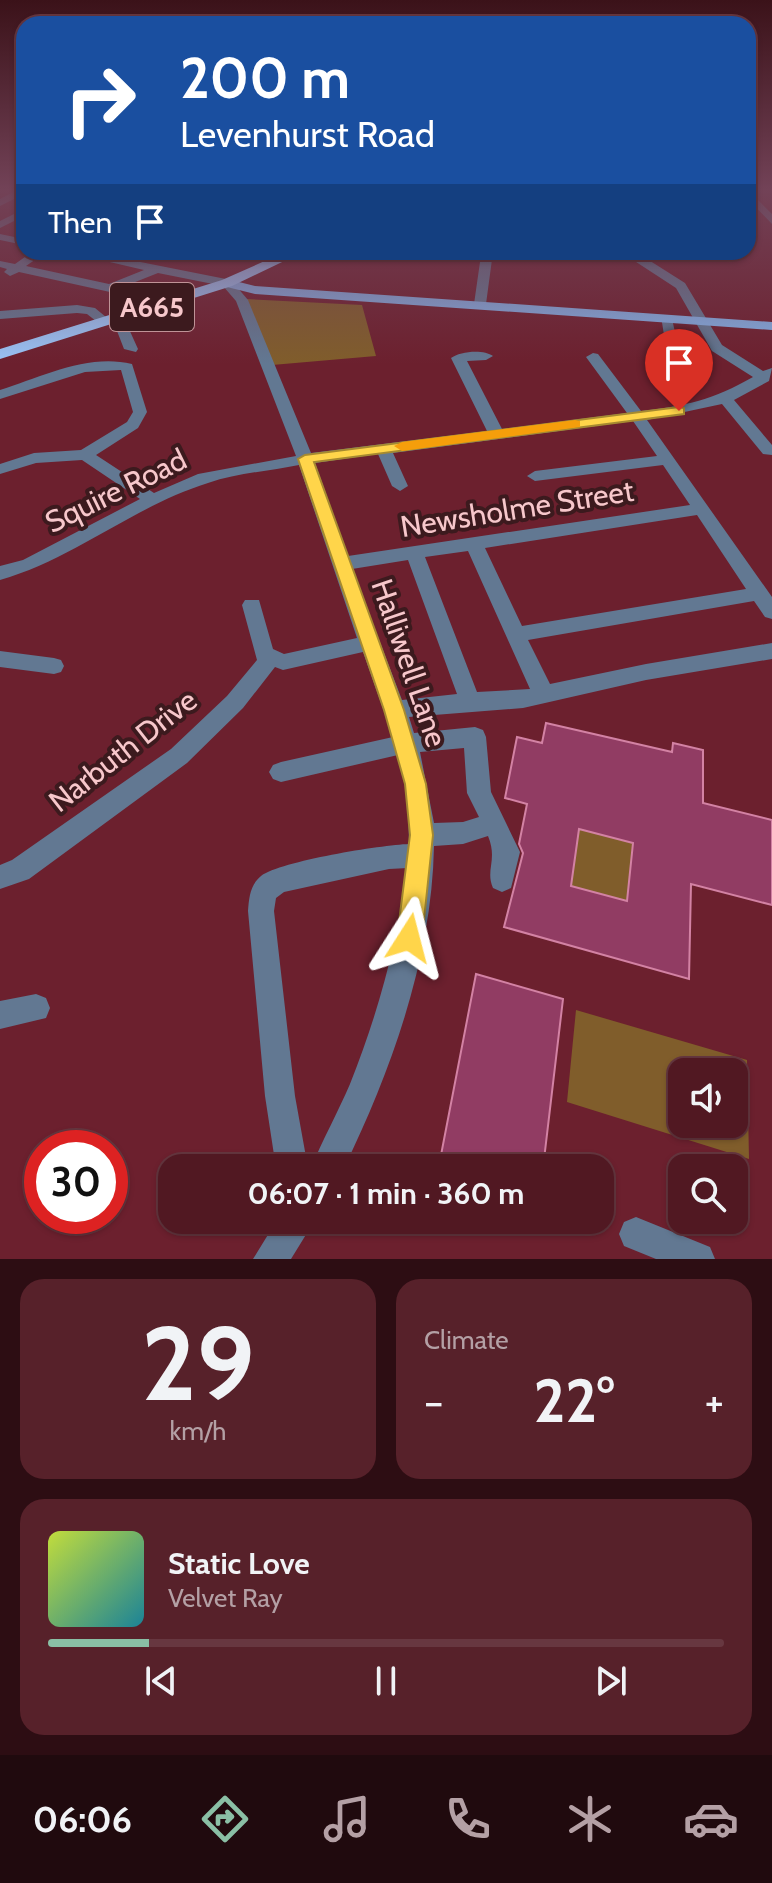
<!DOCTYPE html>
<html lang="en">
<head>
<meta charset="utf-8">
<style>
  :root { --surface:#511822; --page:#57212a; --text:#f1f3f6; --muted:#b4a0a5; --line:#673740; --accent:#8abfa5 }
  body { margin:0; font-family:Cabin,sans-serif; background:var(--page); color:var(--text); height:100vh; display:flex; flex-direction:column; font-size:30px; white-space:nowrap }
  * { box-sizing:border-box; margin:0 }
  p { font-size:26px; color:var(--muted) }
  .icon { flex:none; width:44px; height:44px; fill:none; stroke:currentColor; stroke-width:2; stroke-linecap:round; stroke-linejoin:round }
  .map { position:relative; height:1259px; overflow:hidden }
  .sheet { display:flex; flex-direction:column; gap:20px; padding:20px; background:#2d0d13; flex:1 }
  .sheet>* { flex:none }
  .banner { position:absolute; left:16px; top:16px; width:740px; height:244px; border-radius:24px; box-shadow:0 2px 6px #0004,0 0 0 2px var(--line); background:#1a4fa0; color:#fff; overflow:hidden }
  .fabs { position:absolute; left:668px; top:1058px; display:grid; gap:16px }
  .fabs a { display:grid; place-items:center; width:80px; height:80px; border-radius:16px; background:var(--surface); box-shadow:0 2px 6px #0004,0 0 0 2px var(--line); font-size:40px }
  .speed { position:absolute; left:24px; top:1130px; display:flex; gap:16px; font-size:40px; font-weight:700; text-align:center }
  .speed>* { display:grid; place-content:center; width:104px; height:104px; border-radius:50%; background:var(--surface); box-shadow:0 2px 6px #0004,0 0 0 2px var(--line); line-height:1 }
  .speed .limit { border:12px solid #d22; background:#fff; color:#111 }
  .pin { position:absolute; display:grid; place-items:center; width:68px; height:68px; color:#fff; margin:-82px -34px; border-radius:50% 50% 50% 0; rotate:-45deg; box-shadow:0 0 8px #0007 }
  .pin .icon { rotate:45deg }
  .me { position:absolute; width:88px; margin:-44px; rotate:9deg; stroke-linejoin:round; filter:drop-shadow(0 0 6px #0008) }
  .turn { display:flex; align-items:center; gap:28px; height:168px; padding:0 32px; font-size:36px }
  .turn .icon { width:104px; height:104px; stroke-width:2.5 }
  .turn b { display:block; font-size:56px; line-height:68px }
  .then { display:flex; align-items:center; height:76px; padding:0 32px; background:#0003; gap:16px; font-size:30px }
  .big { font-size:60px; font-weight:700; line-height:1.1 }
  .sheet .tile { flex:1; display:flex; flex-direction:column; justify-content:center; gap:12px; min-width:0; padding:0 28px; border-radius:24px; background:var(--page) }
  .sheet .dial { align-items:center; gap:0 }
  .dial b { font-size:104px; line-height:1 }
  .song { display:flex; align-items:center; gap:24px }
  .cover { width:96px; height:96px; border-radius:12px; background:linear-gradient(135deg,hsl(70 70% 55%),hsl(190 70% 35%)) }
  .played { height:8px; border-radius:4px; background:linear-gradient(90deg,var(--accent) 15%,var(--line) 15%) }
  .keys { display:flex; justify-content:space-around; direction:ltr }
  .heat { display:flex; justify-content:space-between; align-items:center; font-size:44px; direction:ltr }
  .sheet .tiles { flex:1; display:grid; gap:20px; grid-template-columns:1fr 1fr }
  .tile:last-child { grid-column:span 2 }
  .trip { position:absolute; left:158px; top:1154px; width:456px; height:80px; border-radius:24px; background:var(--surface); box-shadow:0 2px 6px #0004,0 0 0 2px var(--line); font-weight:700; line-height:80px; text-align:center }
  .tab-bar { display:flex; height:128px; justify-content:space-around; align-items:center; background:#200a0e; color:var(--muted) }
  .tab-bar .icon { width:56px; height:56px }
  .tab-bar .on { color:var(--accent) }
  .tab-bar b { font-size:36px; color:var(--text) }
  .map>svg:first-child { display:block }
  .green { fill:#805d2b; fill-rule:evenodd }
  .building { fill:#913c63; stroke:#d382a4; stroke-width:2; fill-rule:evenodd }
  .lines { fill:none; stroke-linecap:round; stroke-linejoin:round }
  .minor { fill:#627892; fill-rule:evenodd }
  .major { fill:#82afe4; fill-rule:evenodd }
  .highway { fill:#99c4f7; fill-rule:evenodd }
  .route { fill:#ffd54a; stroke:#a68a30; stroke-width:2 }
  .slow { fill:#f59e0b }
  .labels { text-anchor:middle; stroke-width:8; stroke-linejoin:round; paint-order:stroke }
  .shield { fill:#3c1a1e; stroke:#bf9397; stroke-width:2 }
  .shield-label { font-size:28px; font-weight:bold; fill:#f7c7cb }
  .street-label { font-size:30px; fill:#f7c7cb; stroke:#3c1a1e }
</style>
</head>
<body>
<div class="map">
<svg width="772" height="1259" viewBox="0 0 772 1259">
  <rect width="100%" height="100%" fill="#6c202e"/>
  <!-- green -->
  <path class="green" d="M246,299L362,305L376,356L272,365Z
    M579,829L633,843L627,901L571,886Z
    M576,1010L747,1060L749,1159L567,1102ZM682,1072H734V1124H682Z"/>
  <!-- building -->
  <path class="building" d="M546,723L672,752L673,743L703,750V803L772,820V905L691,884L689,979L504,927L523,853L519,844L527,804L505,798L517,737L542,743ZM579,829L633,843L627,901L571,886Z
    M476,974L563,999L543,1168H479L441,1155Z"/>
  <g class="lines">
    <!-- minor -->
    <path class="minor" d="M21,188H24V194L0,206V199Z
      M748,190L772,214V224L748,199Z
      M24,209V216L0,228V221Z
      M0,234L24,239V245L0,240Z
      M32,252H46L26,266L109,284L144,270L67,252H90L231,280L248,300L311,453L487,431L451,358C460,351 484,349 493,356L486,360L467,361L502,429L627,413L586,357L593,353L598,354L641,411C686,406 713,400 753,377L712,351L676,288L630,258L545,259L530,252H636L685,283L722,345L763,371L772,368L769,381L734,400L772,445V455L763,454L722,404L647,420L772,597V619L765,617L754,601L528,640L550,684L646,664L772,643V659L646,680L523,708L409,717L414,733L475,727L483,730L486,737L491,792L520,852L511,888L502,892L493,888C485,870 498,860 488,836L463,844L434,846C432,957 392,1069 344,1168H311C323,1139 338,1112 350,1084C378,1014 397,943 408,868L389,869L284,892L276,898L274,911L295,1096L308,1168H276L265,1096L248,911C249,898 250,885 261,876C281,861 381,845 409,844L408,799L398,755L281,782L273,779L269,772L273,765L281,762L393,737L363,652L283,670L275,667L243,708L187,763L29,879L0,889V865L12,860L171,749L227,696L257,660L242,605L245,600H259L273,649L284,654L357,638L299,465C270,471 237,473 208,483C134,506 74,559 0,580V566L23,560L140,499L82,460L36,463L0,474V464L34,453L81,450L127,422L133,412L121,370L85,372L0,399V390C41,377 88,353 132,364L147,412L138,428L96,455L154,493L198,474L296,456L236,301L223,286L158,273L110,292L19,272L10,276L4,272L7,269L0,267V261L15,264ZM633,421L657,456L535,471L527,476L535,481L663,465L690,505L348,556L315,463L378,454L392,486L400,491L408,486L393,453ZM697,515L746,589L522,626L485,548ZM468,551L530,689L477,692L425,557ZM408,560L457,694L402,700L352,569ZM464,748L467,793L479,817L463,822L434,823L420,752Z
      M389,252L481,255V252H493L486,304L480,308L474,304L480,262L395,255Z
      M77,305L95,308L112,322L101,325L87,314L77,313L0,319V311Z
      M113,315L124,318L138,349L136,352L124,349L112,318Z
      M661,316L672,319L683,367L681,370L669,367Z
      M0,651L54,658L61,660L64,666L61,672L54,674L0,667Z
      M36,994L46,998L50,1008L46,1018L0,1029V1001Z
      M636,1217L710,1247L715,1259H656L624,1246L619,1234L624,1222Z
      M277,1220H315L291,1259H253Z"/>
    <!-- major -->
    <path class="major" d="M227,279L255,286L772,322V330L255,294L223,286L221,283Z"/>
    <!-- highway -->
    <path class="highway" d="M285,252H303L232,286L0,359V349L222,280Z"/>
  </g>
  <!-- sky -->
  <linearGradient id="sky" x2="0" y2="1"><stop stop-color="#3b1219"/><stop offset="0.52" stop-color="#724257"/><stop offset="1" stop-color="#724257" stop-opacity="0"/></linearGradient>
  <rect width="772" height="364" fill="url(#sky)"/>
  <!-- route -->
  <path class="route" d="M679,407L684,408V414L314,462L404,710L426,784L433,835L422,938L418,947L409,951L400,947L397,938L410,835L405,784L384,710L298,459L305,455Z"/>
  <!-- slow -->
  <path class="slow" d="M575,420L580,421V427L402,451L394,446L402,442Z"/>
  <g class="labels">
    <!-- shield labels -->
    <rect class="shield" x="110" y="283" width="84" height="48" rx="6"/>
    <g class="shield-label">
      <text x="152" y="317">A665</text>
    </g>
    <!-- street labels -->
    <g class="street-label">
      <text transform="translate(116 491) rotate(-26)" y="10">Squire Road</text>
      <text transform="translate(517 509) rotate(-9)" y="10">Newsholme Street</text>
      <text transform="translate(409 663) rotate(71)" y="10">Halliwell Lane</text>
      <text transform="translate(123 751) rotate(-38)" y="10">Narbuth Drive</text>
    </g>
  </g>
</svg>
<div class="fabs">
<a><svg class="icon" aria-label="sound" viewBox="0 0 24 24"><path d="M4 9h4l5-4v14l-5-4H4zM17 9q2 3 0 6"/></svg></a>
<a><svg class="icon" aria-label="search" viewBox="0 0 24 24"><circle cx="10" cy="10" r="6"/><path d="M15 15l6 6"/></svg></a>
</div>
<div class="speed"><div class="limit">30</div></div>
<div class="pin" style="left:679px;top:411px;background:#d93025"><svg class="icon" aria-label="arrive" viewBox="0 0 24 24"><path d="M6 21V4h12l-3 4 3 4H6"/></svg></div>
<svg class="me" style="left:409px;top:938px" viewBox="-20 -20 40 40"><path d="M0-17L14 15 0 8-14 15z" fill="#ffd54a" stroke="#fff" stroke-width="4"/></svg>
<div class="trip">06:07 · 1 min · 360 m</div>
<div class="banner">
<div class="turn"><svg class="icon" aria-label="right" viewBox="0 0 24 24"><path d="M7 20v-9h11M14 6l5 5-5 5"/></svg><div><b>200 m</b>Levenhurst Road</div></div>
<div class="then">Then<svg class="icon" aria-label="arrive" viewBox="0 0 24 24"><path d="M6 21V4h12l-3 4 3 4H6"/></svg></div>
</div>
</div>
<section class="sheet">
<div class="tiles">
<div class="tile dial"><b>29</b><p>km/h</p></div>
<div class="tile"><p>Climate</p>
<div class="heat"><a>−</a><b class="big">22°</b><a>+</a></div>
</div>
<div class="tile">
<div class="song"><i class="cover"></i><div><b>Static Love</b><p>Velvet Ray</p></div></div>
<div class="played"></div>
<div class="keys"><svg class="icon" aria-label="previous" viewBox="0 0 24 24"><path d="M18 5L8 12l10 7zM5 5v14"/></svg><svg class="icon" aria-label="pause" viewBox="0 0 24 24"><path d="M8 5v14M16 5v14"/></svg><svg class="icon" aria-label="next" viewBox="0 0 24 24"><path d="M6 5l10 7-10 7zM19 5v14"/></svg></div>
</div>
</div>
</section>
<nav class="tab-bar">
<b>06:06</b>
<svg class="icon on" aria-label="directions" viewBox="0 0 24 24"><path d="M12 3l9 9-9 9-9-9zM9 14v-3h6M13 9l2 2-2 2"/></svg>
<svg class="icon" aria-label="music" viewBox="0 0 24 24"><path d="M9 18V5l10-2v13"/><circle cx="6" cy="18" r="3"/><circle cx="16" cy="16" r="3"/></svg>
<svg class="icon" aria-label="phone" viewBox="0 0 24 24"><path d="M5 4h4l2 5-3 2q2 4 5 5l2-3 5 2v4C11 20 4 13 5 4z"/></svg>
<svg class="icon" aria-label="climate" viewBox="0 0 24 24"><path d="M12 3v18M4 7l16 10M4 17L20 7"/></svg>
<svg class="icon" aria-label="car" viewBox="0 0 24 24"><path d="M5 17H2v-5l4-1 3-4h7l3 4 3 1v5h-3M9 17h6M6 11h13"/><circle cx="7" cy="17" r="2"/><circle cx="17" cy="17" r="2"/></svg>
</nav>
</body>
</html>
